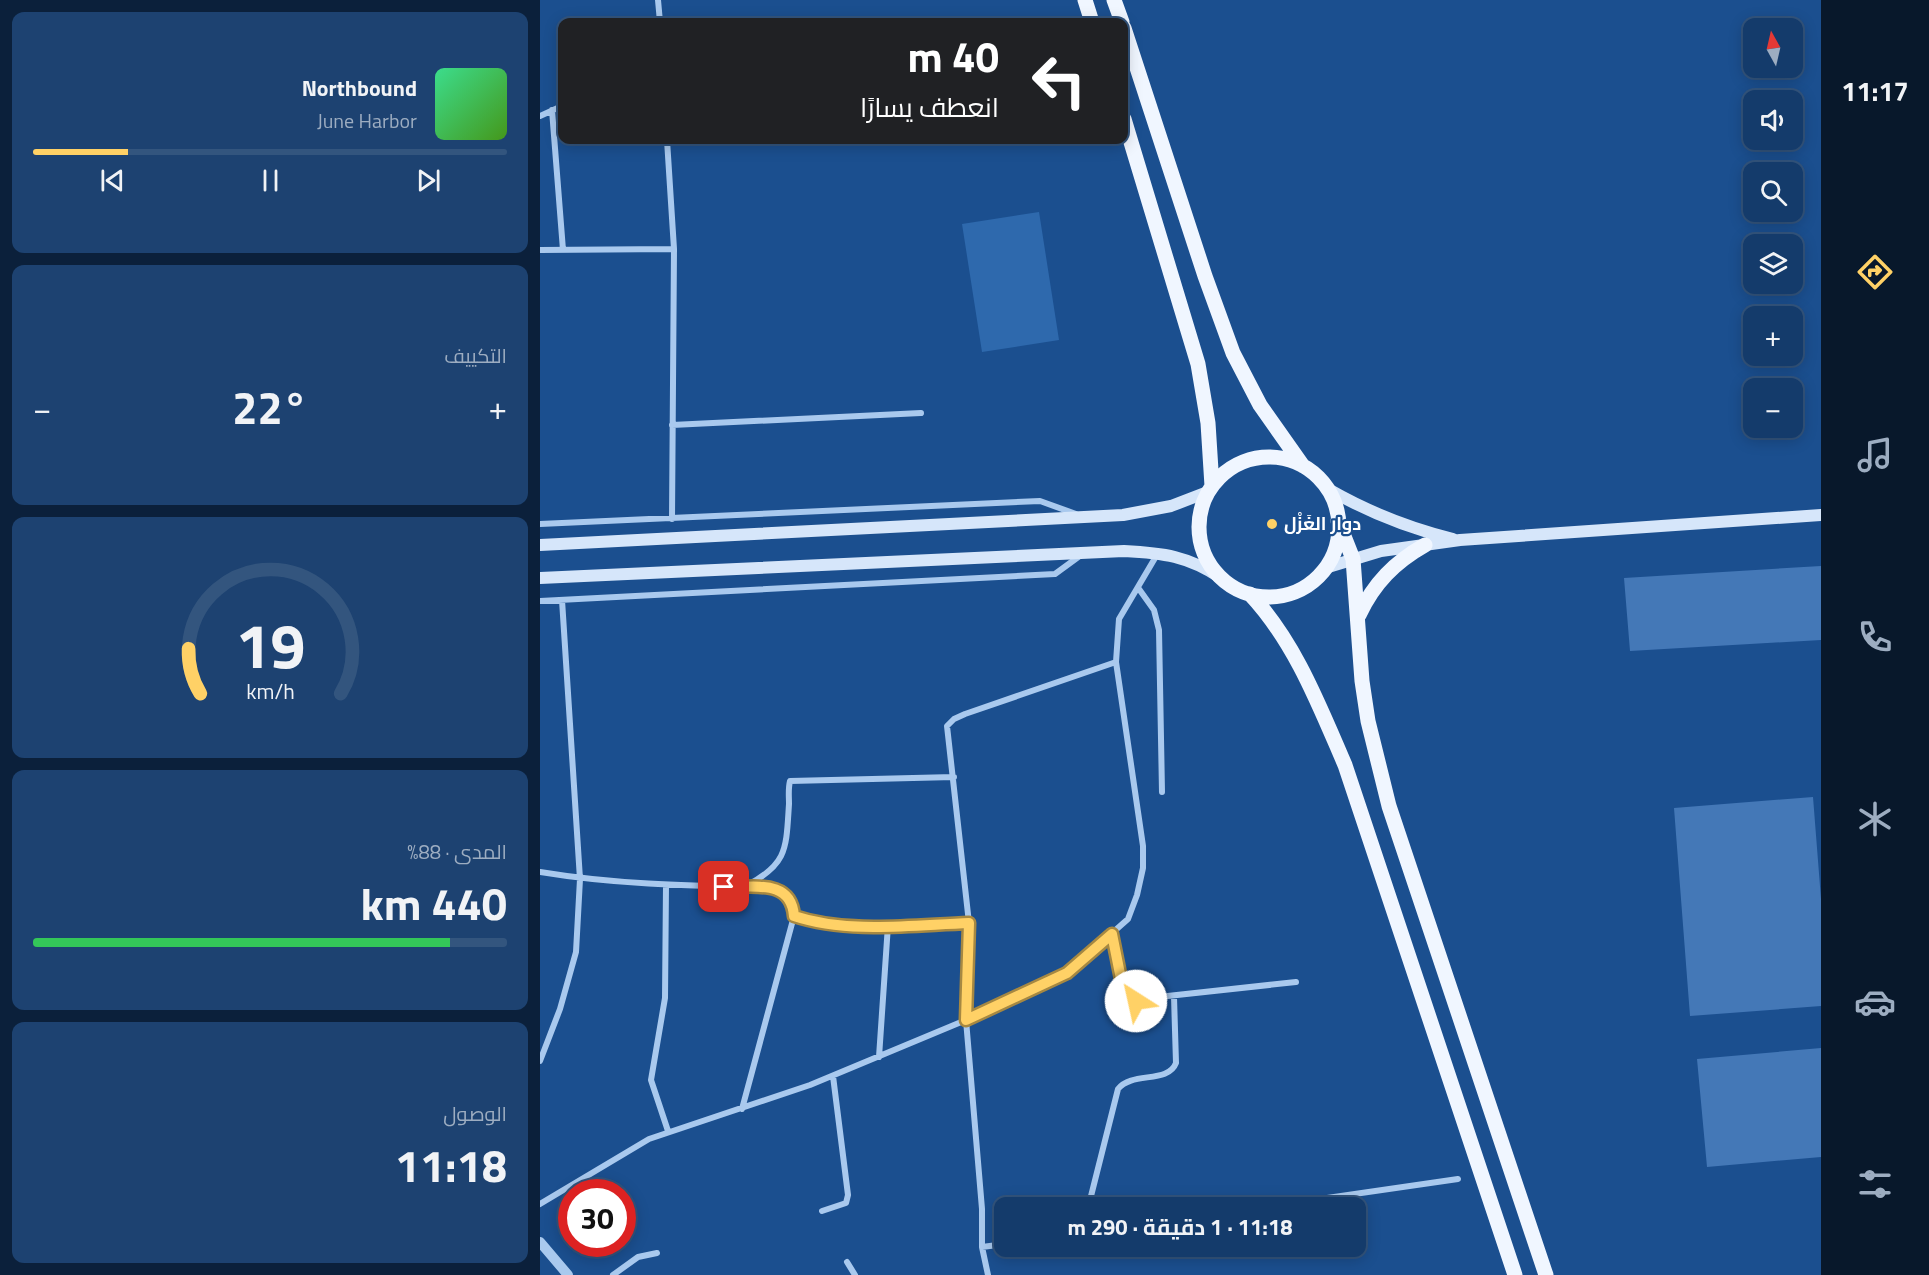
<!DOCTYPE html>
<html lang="ar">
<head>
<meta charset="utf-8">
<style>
  :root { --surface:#143b6b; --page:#1d4271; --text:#f1f3f6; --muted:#9dadc1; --line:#33557e; --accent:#ffd166 }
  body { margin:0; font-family:"Titillium Web",Cairo,sans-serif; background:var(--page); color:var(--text); direction:rtl; height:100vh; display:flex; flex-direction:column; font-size:22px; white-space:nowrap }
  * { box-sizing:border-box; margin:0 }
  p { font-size:20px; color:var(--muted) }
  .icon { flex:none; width:33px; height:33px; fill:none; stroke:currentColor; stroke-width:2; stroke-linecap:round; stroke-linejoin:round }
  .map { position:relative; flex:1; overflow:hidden; direction:ltr }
  .sheet { display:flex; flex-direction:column; gap:12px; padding:12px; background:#0b203b; width:540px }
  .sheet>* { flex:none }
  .top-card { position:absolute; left:18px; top:18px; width:570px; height:126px; border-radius:12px; box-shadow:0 3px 15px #0003,0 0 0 2px var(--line); direction:rtl; background:#202124; color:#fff; overflow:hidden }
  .needle { width:39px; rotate:352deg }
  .tools { position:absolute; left:1203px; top:18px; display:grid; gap:12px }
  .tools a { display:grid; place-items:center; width:60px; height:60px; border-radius:12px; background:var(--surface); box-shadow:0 3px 15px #0003,0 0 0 2px var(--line); font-size:30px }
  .speed { position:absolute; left:18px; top:1179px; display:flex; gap:12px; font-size:30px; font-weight:700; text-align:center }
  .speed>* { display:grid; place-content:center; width:78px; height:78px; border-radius:50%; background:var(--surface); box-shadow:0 3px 15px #0003,0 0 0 2px var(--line); line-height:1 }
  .speed .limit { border:9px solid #d22; background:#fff; color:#111 }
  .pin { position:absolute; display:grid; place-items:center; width:51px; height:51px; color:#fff; margin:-26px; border-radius:12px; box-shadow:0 3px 9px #0006 }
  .me { position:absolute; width:66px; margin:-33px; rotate:325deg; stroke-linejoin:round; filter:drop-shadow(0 0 4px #0008) }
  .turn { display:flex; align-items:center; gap:21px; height:126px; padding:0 30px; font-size:27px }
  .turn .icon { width:78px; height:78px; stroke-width:2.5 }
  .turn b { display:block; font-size:42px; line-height:51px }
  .big { font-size:45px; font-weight:700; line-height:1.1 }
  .sheet .tile { flex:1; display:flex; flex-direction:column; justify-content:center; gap:9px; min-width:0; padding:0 21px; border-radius:12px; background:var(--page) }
  .sheet .dial { align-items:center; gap:0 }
  .dial svg { height:156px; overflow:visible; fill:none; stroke:var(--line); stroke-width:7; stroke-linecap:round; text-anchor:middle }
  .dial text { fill:var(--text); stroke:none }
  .song { display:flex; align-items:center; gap:18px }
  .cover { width:72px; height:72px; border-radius:9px; background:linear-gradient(135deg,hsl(150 70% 55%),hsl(100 70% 35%)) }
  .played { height:6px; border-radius:3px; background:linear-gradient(90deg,var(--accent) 20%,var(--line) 20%) }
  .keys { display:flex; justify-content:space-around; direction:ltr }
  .heat { display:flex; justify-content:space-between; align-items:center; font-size:33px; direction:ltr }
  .charge { height:9px; border-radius:4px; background:linear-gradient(90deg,#34c759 88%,var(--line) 0) }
  .trip { position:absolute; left:454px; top:1197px; width:372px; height:60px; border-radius:12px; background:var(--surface); box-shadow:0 3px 15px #0003,0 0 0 2px var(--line); font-weight:700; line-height:60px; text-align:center; direction:rtl }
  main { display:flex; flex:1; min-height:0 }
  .menu { display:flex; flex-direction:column; width:108px; justify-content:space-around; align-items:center; background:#08182b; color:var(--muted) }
  .menu .icon { width:42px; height:42px }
  .menu .on { color:var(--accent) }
  .menu b { font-size:27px; color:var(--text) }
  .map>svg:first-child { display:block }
  .green { fill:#2e69ad }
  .building { fill:#4478b7 }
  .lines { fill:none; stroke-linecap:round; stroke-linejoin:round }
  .minor { stroke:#a9c9ee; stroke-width:6 }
  .tertiary { stroke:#a9c9ee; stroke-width:10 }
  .secondary { stroke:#d6e6fa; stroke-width:12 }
  .primary { stroke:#f0f6ff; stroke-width:15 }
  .route-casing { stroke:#a68842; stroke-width:15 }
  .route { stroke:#ffd166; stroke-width:10 }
  .poi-dot { fill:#ffd166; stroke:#1b4f8f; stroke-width:2 }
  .labels { text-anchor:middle; stroke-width:4.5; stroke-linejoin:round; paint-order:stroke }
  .poi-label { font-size:18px; font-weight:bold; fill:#fff; stroke:#1b4f8f; text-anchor:start }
</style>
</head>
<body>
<main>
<nav class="menu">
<b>11:17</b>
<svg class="icon on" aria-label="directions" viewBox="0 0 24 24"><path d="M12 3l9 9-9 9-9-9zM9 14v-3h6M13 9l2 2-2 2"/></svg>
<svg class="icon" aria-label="music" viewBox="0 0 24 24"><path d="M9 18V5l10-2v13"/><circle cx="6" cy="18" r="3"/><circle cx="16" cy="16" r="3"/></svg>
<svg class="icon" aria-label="phone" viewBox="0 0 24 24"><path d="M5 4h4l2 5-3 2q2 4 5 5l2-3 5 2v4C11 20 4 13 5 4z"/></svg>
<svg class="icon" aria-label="climate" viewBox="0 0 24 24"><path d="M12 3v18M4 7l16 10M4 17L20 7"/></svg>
<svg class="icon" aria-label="car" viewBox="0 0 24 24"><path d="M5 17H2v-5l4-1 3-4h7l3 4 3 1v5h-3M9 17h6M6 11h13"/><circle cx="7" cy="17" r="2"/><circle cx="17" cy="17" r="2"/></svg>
<svg class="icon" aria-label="filters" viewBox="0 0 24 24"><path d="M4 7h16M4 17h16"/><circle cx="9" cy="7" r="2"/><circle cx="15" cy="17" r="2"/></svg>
</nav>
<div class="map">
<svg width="1281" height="1275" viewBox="0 0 1281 1275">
  <rect width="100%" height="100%" fill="#1b4f8f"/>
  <!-- green -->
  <path class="green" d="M499,212L519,340L442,352L422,224Z"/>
  <!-- building -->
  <path class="building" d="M1281,566V640L1090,651L1084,578Z
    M1273,797L1281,899V1006L1150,1016L1134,808Z
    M1281,1048V1157L1167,1167L1157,1059Z"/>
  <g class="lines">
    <!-- minor -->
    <path class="minor" d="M118,0L120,22
      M12,110L23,250
      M0,116L22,106
      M127,140L134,249L132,519
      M0,250L134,249
      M132,425L381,413
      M0,524L500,501L536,514
      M599,589L614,610L619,630L622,792
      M0,601L515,574L541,555
      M0,872C78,885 157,886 236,888C250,895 253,901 254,916C308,934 373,925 429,923
      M126,885L125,998L111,1080L128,1131
      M206,886C248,864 246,849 249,804C249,796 248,789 250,781L414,777
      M572,934L584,994L591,1000L756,982
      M339,1057L348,925
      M0,1061L20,1009L36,952L40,879L22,600
      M202,1109L254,916
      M0,1204L109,1139L270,1085L426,1020L527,973L588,919L597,895L603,868V846L576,662L579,619L618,553
      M548,1208L578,1089C592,1071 628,1084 636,1063L634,997
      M718,1208L918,1179
      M282,1211L306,1203L308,1195L293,1076
      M442,1247L465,1244
      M307,1262L315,1275
      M73,1275L98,1257L117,1253
      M448,1275L442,1247V1209L426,1020L429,923L407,726L414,719L425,714L576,662"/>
    <!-- tertiary -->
    <path class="tertiary" d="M0,1242L28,1275"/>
    <!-- secondary -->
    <path class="secondary" d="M788,489C828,512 868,528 913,539
      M0,545L583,515L631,506L670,491
      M785,568L841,551L920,540L1281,515
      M0,578L584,551C623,553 648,556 681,578"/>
    <!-- primary -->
    <path class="primary" d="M545,0L552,22
      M574,0L582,22
      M584,28L665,276L693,353L720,405L763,466
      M584,119L658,364L668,423L672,486
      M659 527a70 70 0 1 1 140 0a70 70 0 1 1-140 0Z
      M798,521L813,559L822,681L828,721L849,806L1006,1275
      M710,594C755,642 779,705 805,765L975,1275
      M819,615C834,583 855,562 885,545"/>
  </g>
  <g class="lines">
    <!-- route casing -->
    <g class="route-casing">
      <path id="route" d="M184,887C213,888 251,878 254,916C308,934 373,925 429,923L426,1020L527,973L572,934L584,994L591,1000L596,1001"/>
    </g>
    <!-- route -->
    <use href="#route" class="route"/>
  </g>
  <!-- markers -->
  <circle class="poi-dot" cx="732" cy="524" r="6"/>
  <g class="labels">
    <!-- poi labels -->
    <g class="poi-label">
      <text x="744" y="530">دوار الغَزْل</text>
    </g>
  </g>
</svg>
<div class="tools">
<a><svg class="needle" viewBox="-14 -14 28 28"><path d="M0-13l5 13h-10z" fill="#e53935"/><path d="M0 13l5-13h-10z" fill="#9dadc1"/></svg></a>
<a><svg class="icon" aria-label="sound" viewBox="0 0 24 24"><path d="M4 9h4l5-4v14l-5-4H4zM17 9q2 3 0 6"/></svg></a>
<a><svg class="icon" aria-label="search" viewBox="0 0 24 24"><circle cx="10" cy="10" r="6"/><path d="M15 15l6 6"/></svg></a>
<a><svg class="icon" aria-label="layers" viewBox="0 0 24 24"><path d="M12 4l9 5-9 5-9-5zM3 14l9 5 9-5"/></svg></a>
<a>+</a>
<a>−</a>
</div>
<div class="speed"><div class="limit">30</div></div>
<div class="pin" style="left:184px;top:887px;background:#d93025"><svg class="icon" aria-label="arrive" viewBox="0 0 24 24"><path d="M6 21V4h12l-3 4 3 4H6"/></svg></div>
<svg class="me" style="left:596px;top:1001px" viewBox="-20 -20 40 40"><circle r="19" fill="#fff"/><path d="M0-13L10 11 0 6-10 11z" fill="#ffd166"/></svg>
<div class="trip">11:18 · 1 دقيقة · 290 m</div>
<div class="top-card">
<div class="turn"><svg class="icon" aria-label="left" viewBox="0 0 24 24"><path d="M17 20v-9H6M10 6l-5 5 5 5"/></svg><div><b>40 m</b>انعطف يسارًا</div></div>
</div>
</div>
<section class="sheet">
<div class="tile">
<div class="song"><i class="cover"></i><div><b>Northbound</b><p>June Harbor</p></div></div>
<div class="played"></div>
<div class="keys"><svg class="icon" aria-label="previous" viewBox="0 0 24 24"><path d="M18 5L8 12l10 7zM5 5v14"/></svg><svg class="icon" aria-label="pause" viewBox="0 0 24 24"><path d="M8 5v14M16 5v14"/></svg><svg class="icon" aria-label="next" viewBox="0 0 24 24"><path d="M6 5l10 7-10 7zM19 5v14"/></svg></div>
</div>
<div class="tile"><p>التكييف</p>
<div class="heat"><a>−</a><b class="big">22°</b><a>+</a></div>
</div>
<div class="tile dial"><svg viewBox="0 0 100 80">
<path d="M14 69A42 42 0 1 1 86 69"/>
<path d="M14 69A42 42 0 0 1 8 46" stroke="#ffd166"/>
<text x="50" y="56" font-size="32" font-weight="700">19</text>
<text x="50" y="72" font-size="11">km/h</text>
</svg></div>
<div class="tile"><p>المدى · 88%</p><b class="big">440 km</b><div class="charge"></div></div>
<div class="tile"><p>الوصول</p><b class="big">11:18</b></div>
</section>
</main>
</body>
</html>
